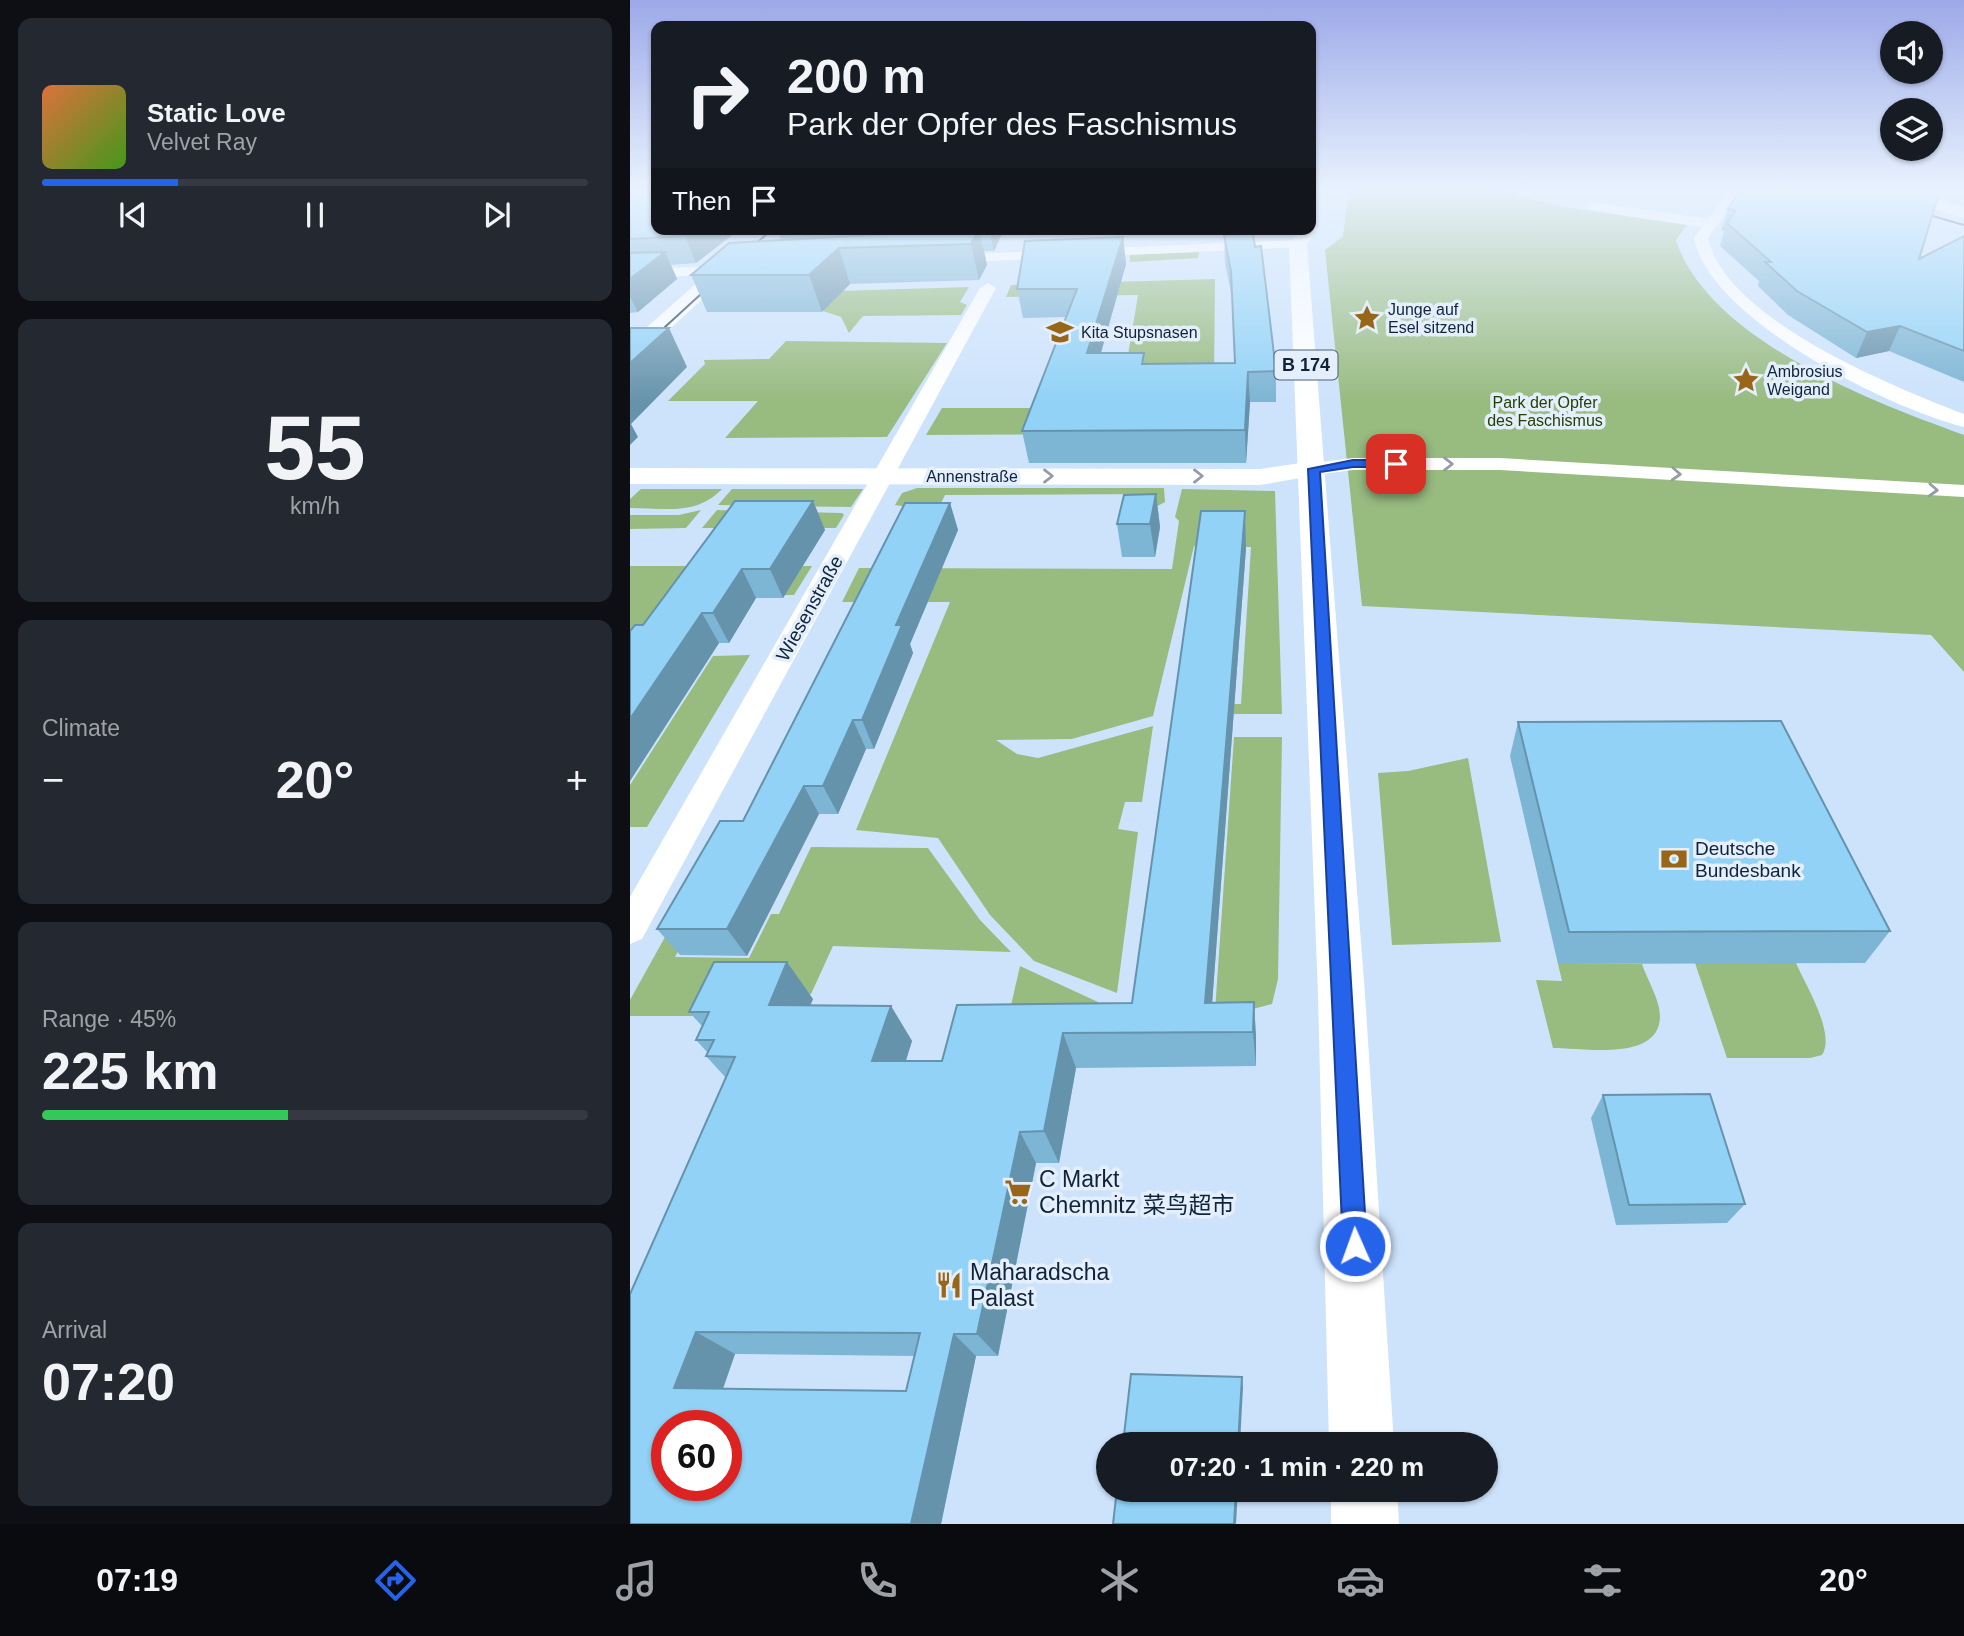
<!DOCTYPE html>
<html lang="en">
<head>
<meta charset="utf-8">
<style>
  :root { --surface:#171b24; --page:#242831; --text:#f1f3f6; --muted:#9ea1a6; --line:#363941; --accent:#2563eb }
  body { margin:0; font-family:Helvetica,"Noto Sans SC",sans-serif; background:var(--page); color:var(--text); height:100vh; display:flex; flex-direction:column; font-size:26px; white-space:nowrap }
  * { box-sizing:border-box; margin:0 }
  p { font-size:23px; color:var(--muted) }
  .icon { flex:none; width:38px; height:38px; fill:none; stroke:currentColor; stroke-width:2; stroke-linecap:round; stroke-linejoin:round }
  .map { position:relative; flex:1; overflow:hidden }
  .drawer { display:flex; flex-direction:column; gap:18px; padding:18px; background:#0d0f14; width:630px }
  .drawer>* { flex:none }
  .hud { position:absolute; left:21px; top:21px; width:665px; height:214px; border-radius:14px; box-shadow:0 2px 5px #0004; background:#171b24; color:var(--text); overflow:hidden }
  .controls { position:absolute; left:1250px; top:21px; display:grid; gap:14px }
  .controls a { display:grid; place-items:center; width:63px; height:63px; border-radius:50%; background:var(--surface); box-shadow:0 2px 5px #0004; font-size:35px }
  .speed { position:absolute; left:21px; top:1410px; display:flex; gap:14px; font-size:35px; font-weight:700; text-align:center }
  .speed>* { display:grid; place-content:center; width:91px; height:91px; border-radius:50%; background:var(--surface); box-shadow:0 2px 5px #0004; line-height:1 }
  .speed .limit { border:10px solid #d22; background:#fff; color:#111 }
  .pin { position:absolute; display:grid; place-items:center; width:60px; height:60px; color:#fff; margin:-30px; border-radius:14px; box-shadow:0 4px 10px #0006 }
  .me { position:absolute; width:77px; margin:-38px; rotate:358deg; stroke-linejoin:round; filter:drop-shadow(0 0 5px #0008) }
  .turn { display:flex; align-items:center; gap:24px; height:147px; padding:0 21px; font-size:32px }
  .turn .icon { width:91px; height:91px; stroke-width:2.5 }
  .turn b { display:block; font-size:49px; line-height:60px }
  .then { display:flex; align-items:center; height:66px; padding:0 21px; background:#0003; gap:14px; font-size:26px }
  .big { font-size:52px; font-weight:600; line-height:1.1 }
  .drawer .tile { flex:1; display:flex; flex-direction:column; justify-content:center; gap:10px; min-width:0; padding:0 24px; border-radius:14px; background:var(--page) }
  .drawer .dial { align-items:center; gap:0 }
  .dial b { font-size:91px; line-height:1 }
  .song { display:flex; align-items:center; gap:21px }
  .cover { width:84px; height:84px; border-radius:10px; background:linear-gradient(135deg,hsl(20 70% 55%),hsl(100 70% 35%)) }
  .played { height:7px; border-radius:4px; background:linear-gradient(90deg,var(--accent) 25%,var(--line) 25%) }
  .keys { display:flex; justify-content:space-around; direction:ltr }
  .heat { display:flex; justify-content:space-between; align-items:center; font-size:38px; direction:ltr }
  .charge { height:10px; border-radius:5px; background:linear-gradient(90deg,#34c759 45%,var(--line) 0) }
  .trip { position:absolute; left:466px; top:1432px; width:402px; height:70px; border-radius:35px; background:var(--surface); box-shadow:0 2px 5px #0004; font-weight:600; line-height:70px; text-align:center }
  .tabs { display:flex; height:112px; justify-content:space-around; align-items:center; background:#090b0e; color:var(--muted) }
  .tabs .icon { width:49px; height:49px }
  .tabs .current { color:var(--accent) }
  .tabs b { font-size:32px; color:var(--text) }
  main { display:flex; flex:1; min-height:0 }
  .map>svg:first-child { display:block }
  .green { fill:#98bb80 }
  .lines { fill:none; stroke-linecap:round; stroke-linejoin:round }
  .minor { fill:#fff; fill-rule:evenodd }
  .tertiary { fill:#fff; fill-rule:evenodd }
  .secondary { fill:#fff; fill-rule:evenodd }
  .primary { fill:#fff; fill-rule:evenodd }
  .tram { stroke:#273c53; stroke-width:2 }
  .wall { fill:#7db5d4; fill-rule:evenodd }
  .shaded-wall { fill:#6693ac }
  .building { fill:#91d2f6; stroke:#6693ac; stroke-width:2; fill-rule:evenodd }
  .oneway { stroke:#939ca7 }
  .route { fill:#2563eb; stroke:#184099; stroke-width:2 }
  .labels { text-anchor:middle; stroke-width:7; stroke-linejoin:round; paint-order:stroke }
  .far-poi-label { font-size:16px; fill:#0f243b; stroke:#e4effb; text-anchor:start }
  .far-park-label { font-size:16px; fill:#244104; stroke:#e4effb }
  .far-street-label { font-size:16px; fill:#0f243b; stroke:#e4effb }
  .shield { fill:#e4effb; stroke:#4f6175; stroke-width:2 }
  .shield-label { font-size:18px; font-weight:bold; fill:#0f243b }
  .street-label { font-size:19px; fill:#0f243b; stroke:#e4effb }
  .poi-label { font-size:19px; fill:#0f243b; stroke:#e4effb; text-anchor:start }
  .near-poi-label { font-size:23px; fill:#0f243b; stroke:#e4effb; text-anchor:start }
</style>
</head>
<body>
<main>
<section class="drawer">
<div class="tile">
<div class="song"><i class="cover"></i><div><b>Static Love</b><p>Velvet Ray</p></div></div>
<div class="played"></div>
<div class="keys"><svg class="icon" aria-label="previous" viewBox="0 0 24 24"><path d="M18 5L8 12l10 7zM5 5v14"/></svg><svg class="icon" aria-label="pause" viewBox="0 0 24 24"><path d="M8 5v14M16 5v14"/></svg><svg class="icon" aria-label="next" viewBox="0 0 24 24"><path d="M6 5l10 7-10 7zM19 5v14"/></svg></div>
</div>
<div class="tile dial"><b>55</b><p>km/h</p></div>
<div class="tile"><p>Climate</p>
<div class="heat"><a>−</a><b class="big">20°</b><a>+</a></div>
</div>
<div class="tile"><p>Range · 45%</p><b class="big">225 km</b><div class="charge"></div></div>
<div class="tile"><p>Arrival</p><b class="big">07:20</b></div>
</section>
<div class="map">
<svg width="1334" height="1524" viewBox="0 0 1334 1524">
  <rect width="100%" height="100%" fill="#cde3fc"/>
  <!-- green -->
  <path class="green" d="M715,189H866L927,206L1057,225L1046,240C1078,340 1243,402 1334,435V672L1301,635L732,606L695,250L713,236L718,198Z
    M569,252L568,258L500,262V255Z
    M585,279L584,381L496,367L508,295L376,297L381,285Z
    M339,287L330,302L337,305L331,315L233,316L219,333L211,317L193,311L209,291Z
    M156,341L317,343L257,437L95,438L128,401H38L75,364L74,360L139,359Z
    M312,408H418L516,434L296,435Z
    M287,488H534L535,502L520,510L522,494L315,495L307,511L265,505L272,493Z
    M11,489H92C66,516 35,508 0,508V499Z
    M102,489H233L221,507L88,505Z
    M552,489L645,491L652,714H548L549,704H611L621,547L564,546L523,716L442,739L366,740L387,754L408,758L523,726L512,802H495L488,829L508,832L487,993L404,961L360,915L308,838L226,830L320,602H212L229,568L542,569L549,521L545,517Z
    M71,510L56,528L0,529V515H49Z
    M87,510L212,513L214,515L206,528H72Z
    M0,566H182L164,595H51L0,664Z
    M120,655L17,827H0V785L83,656Z
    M604,737H652L648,979L642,1004L615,1011H585Z
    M838,758L871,942L762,945L748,773L778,771Z
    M181,847L298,848L350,920L381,952L203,946L181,994H113L95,1016H0V1000L50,910L70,911L45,957L119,958L141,914H149Z
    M1065,963H1166C1176,986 1206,1034 1192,1055L1180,1058H1097Z
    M928,964H1012C1017,979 1030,1000 1030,1016C1030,1062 954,1048 923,1048L906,980L932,981Z
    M390,966L468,1002L487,1034L374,1036Z"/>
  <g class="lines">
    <!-- minor -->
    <path class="minor" d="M1101,189L1112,191L1078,238C1095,319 1264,387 1334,414V427C1260,409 1079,319 1064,238L1072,227L961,210L954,206L961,202L1078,219Z
      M668,240L673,241V247L315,263L308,259L315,255Z
      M105,266L110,267V273L0,279V269Z
      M358,283L366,288L12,939L0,944V897L350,288Z
      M723,458H870L1334,485V497L870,470H723L684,475L674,469L684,463Z"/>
    <!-- tertiary -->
    <path class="tertiary" d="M93,264L100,266L102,270L100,274L8,358L0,359V342L86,266Z
      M684,461L693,464L697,469L693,474L630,485L0,484V468L630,469Z"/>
    <!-- secondary -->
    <path class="secondary" d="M1247,189H1272L1334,208V218L1249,192Z"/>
    <!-- primary -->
    <path class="primary" d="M681,224L688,229L677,244L735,994L764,1444H699L688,994L659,244L670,229H681Z
      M701,1489H767L769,1524H701Z"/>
    <!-- tram -->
    <path class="tram" d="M1282,210L1334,225
      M114,255L142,229
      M0,359L83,283"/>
  </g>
  <!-- wall -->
  <path class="wall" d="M0,189L110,229L66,263L41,265L47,279L8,312L0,313Z
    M1111,189L1289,259L1334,236V382L1259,351L1226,358L1158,315L1128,286L1129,281L1090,246L1094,231H1091L1098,209Z
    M147,229H374L364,251H354L357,265L349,280L220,284L192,312H77L61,275L151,240Z
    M594,235L646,371V402H620L616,463H399L392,431L436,317L393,318L387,289L493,237L496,264L471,353H514L515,364L605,363L602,298L595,262Z
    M526,494L530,527L525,557H492L487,524Z
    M183,501L195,530L153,598H126L99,643H89L0,781V631L13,625Z
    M320,503L328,530L280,644L283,653L244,749H236L208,814H189L117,956L50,955L27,929L113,821Z
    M616,548L582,1003L624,1002L626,1038V1066L446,1068L429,1163H406L368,1356H346L311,1524H0L96,1078L76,1056L78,1053L66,1040L72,1026L59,1012L183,999L180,1005L261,1006L282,1041L276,1061H312L502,1003ZM105,1354L285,1356L276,1391L93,1389Z
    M888,722L1260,931L1235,963L928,964L880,756Z
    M973,1095L1115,1204L1097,1223L986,1225L961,1118Z"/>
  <!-- shaded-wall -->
  <path class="shaded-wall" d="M66,229H110L66,263L55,236Z
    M349,229L357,265L349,280L341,244Z
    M359,229H374L364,251Z
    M493,237L496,264L462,384L457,353Z
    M209,248L220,284L192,312L179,275Z
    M35,252L47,279L8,312L0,297V279Z
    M1270,326L1259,351L1226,358L1237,332Z
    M39,328L57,367L1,424L8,437L0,445V363Z
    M618,372L620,402L616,463L615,430Z
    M526,494L530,527L525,557L520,524Z
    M183,501L195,530L153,598L140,569Z
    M320,503L328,530L280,644L283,653L244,749L232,720L266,625Z
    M615,511L616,548L580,1032L575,1003Z
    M112,569L126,598L99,643L83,613Z
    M72,613L89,643L0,781V719Z
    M223,720L236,749L208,814L193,786Z
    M174,786L189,814L117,956L97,929Z
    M157,962L183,999L166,1040L139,1005Z
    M624,1002L626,1038V1066L623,1032Z
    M261,1006L282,1041L265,1094L242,1061Z
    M433,1033L446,1068L429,1163L414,1131Z
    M390,1132L406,1163L368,1356L347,1334Z
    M66,1332L105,1354L86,1408L44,1388Z
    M324,1334L346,1356L311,1524H281Z
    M612,1377L613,1387L610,1444H608Z
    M606,1489H608L606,1524H604Z"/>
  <!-- building -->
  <path class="building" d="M0,189H26V229H66L55,236L0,239Z
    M1111,189L1310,190L1289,259L1334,236V351L1270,326L1237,332L1167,291L1135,262H1141L1097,223L1106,210L1098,209Z
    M349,229L341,244L209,248L179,275H61L99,243Z
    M623,234L625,247L631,246L646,371L618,372L615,430L392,431L447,289H387L395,241L493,237L457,353H514L512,364L605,363L601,271L594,235Z
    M35,252L0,279V253Z
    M0,328H39L0,363Z
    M526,494L520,524H487L494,495Z
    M105,501H183L140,569H112L83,613H72L0,719V631L5,625H13Z
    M275,503H320L266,625H272L232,720H223L193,786H174L97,929H27L90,821H113Z
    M571,511H615L575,1003L624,1002L623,1032L433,1033L414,1131L390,1132L347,1334H324L281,1524H0V1294L105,1057L76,1056L84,1040H66L79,1012H59L84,962H157L139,1005L261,1006L242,1061H312L327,1005L502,1003ZM66,1332L290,1333L276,1391L44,1388ZM37,1426H96V1486H37Z
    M1151,721L1260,931L939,932L888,722Z
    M1080,1094L1115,1204L999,1205L973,1095Z
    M501,1374L612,1377L608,1444H493Z
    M487,1489H606L604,1524H483Z"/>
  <!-- one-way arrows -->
  <defs><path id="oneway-chevron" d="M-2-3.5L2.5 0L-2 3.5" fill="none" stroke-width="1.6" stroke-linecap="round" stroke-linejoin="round" transform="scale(1.75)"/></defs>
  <g class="oneway">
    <use href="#oneway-chevron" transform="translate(818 464)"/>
    <use href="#oneway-chevron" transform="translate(1046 474) rotate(3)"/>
    <use href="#oneway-chevron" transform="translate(418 476)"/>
    <use href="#oneway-chevron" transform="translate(568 476)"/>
    <use href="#oneway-chevron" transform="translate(1303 490) rotate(3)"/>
  </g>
  <!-- sky -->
  <linearGradient id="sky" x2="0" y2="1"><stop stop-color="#9ca9e8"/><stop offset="0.47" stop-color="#e8f2fe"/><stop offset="1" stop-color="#e8f2fe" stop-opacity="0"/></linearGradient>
  <rect width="1334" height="402" fill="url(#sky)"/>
  <!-- route -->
  <path class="route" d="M723,460H766L772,464L766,467H723L690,472L737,1246L733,1254L725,1258L716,1254L713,1246L678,469Z"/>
  <!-- icons -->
  <defs>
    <g id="sight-bare" transform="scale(2.1)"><path d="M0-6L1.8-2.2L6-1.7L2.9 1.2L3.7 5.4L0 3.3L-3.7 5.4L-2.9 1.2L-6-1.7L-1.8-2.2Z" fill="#976618" stroke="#e4effb" stroke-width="2.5" paint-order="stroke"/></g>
    <g id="school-bare" transform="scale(2.1)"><path d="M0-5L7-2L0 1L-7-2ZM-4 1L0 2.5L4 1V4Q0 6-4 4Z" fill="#976618" stroke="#e4effb" stroke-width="2.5" paint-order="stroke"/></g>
    <g id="bank-bare" transform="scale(2.1)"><path d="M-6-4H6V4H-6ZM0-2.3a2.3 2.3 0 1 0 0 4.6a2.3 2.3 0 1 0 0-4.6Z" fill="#976618" stroke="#e4effb" stroke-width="2.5" paint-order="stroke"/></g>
    <g id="supermarket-bare" transform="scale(2.1)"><path d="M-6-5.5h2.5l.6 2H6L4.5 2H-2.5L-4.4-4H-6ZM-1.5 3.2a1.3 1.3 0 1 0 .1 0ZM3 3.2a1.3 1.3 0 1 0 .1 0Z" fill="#976618" stroke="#e4effb" stroke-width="2.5" paint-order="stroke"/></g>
    <g id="restaurant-bare" transform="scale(2.1)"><path d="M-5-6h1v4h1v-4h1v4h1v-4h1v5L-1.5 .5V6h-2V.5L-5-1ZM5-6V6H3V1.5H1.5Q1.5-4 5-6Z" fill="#976618" stroke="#e4effb" stroke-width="2.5" paint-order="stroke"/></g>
  </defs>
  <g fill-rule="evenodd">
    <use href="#sight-bare" x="737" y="318"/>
    <use href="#school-bare" x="430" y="332"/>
    <use href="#sight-bare" x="1116" y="380"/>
    <use href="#bank-bare" x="1044" y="859"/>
    <use href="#supermarket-bare" x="388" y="1192"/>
    <use href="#restaurant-bare" x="319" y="1285"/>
  </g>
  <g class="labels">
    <!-- far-poi labels -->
    <g class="far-poi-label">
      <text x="758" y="315">Junge auf<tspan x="758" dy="18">Esel sitzend</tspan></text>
      <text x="451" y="338">Kita Stupsnasen</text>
      <text x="1137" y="377">Ambrosius<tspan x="1137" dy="18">Weigand</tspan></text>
    </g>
    <!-- far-park labels -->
    <g class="far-park-label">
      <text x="915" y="408">Park der Opfer<tspan x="915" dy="18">des Faschismus</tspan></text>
    </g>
    <!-- far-street labels -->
    <g class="far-street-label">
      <text x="342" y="482">Annenstraße</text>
    </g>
    <!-- shield labels -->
    <rect class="shield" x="644.5" y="350.5" width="63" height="29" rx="5"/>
    <g class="shield-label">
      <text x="676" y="371">B 174</text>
    </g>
    <!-- street labels -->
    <g class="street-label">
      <text transform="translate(179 608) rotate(-61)" y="7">Wiesenstraße</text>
    </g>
    <!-- poi labels -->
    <g class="poi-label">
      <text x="1065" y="855">Deutsche<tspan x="1065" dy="22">Bundesbank</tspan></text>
    </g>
    <!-- near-poi labels -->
    <g class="near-poi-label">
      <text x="409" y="1187">C Markt<tspan x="409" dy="26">Chemnitz 菜鸟超市</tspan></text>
      <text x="340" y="1280">Maharadscha<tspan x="340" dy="26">Palast</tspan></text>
    </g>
  </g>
</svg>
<div class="controls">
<a><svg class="icon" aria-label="sound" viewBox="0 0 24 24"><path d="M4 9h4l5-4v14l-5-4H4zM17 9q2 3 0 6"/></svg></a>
<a><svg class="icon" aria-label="layers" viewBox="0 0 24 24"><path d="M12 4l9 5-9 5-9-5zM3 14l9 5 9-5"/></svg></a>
</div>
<div class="speed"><div class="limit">60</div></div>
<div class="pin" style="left:766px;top:464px;background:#d93025"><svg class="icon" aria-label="arrive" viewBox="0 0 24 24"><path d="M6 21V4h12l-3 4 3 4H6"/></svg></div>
<svg class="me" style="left:725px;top:1246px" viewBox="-20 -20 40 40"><circle r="17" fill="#2563eb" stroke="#fff" stroke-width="3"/><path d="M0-11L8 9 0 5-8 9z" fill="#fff"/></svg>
<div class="trip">07:20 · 1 min · 220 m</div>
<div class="hud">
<div class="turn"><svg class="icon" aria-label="right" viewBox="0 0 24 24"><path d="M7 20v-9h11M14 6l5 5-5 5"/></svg><div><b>200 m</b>Park der Opfer des Faschismus</div></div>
<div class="then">Then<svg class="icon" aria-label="arrive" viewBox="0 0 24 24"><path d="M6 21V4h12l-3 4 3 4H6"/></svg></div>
</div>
</div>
</main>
<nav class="tabs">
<b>07:19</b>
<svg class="icon current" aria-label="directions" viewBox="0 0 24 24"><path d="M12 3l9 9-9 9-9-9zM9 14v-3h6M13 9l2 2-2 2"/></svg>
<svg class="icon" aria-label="music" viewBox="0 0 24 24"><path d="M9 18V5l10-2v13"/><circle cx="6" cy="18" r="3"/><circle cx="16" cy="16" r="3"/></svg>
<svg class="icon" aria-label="phone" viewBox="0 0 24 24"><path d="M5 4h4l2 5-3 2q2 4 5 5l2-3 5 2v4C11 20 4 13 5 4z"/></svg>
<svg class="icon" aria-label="climate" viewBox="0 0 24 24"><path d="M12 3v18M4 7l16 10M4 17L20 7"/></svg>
<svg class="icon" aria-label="car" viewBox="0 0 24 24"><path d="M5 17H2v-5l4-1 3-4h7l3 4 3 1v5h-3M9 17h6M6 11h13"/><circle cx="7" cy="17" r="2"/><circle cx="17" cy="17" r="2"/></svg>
<svg class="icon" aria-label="filters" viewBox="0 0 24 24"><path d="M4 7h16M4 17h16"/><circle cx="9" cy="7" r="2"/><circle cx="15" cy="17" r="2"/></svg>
<b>20°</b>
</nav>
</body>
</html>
